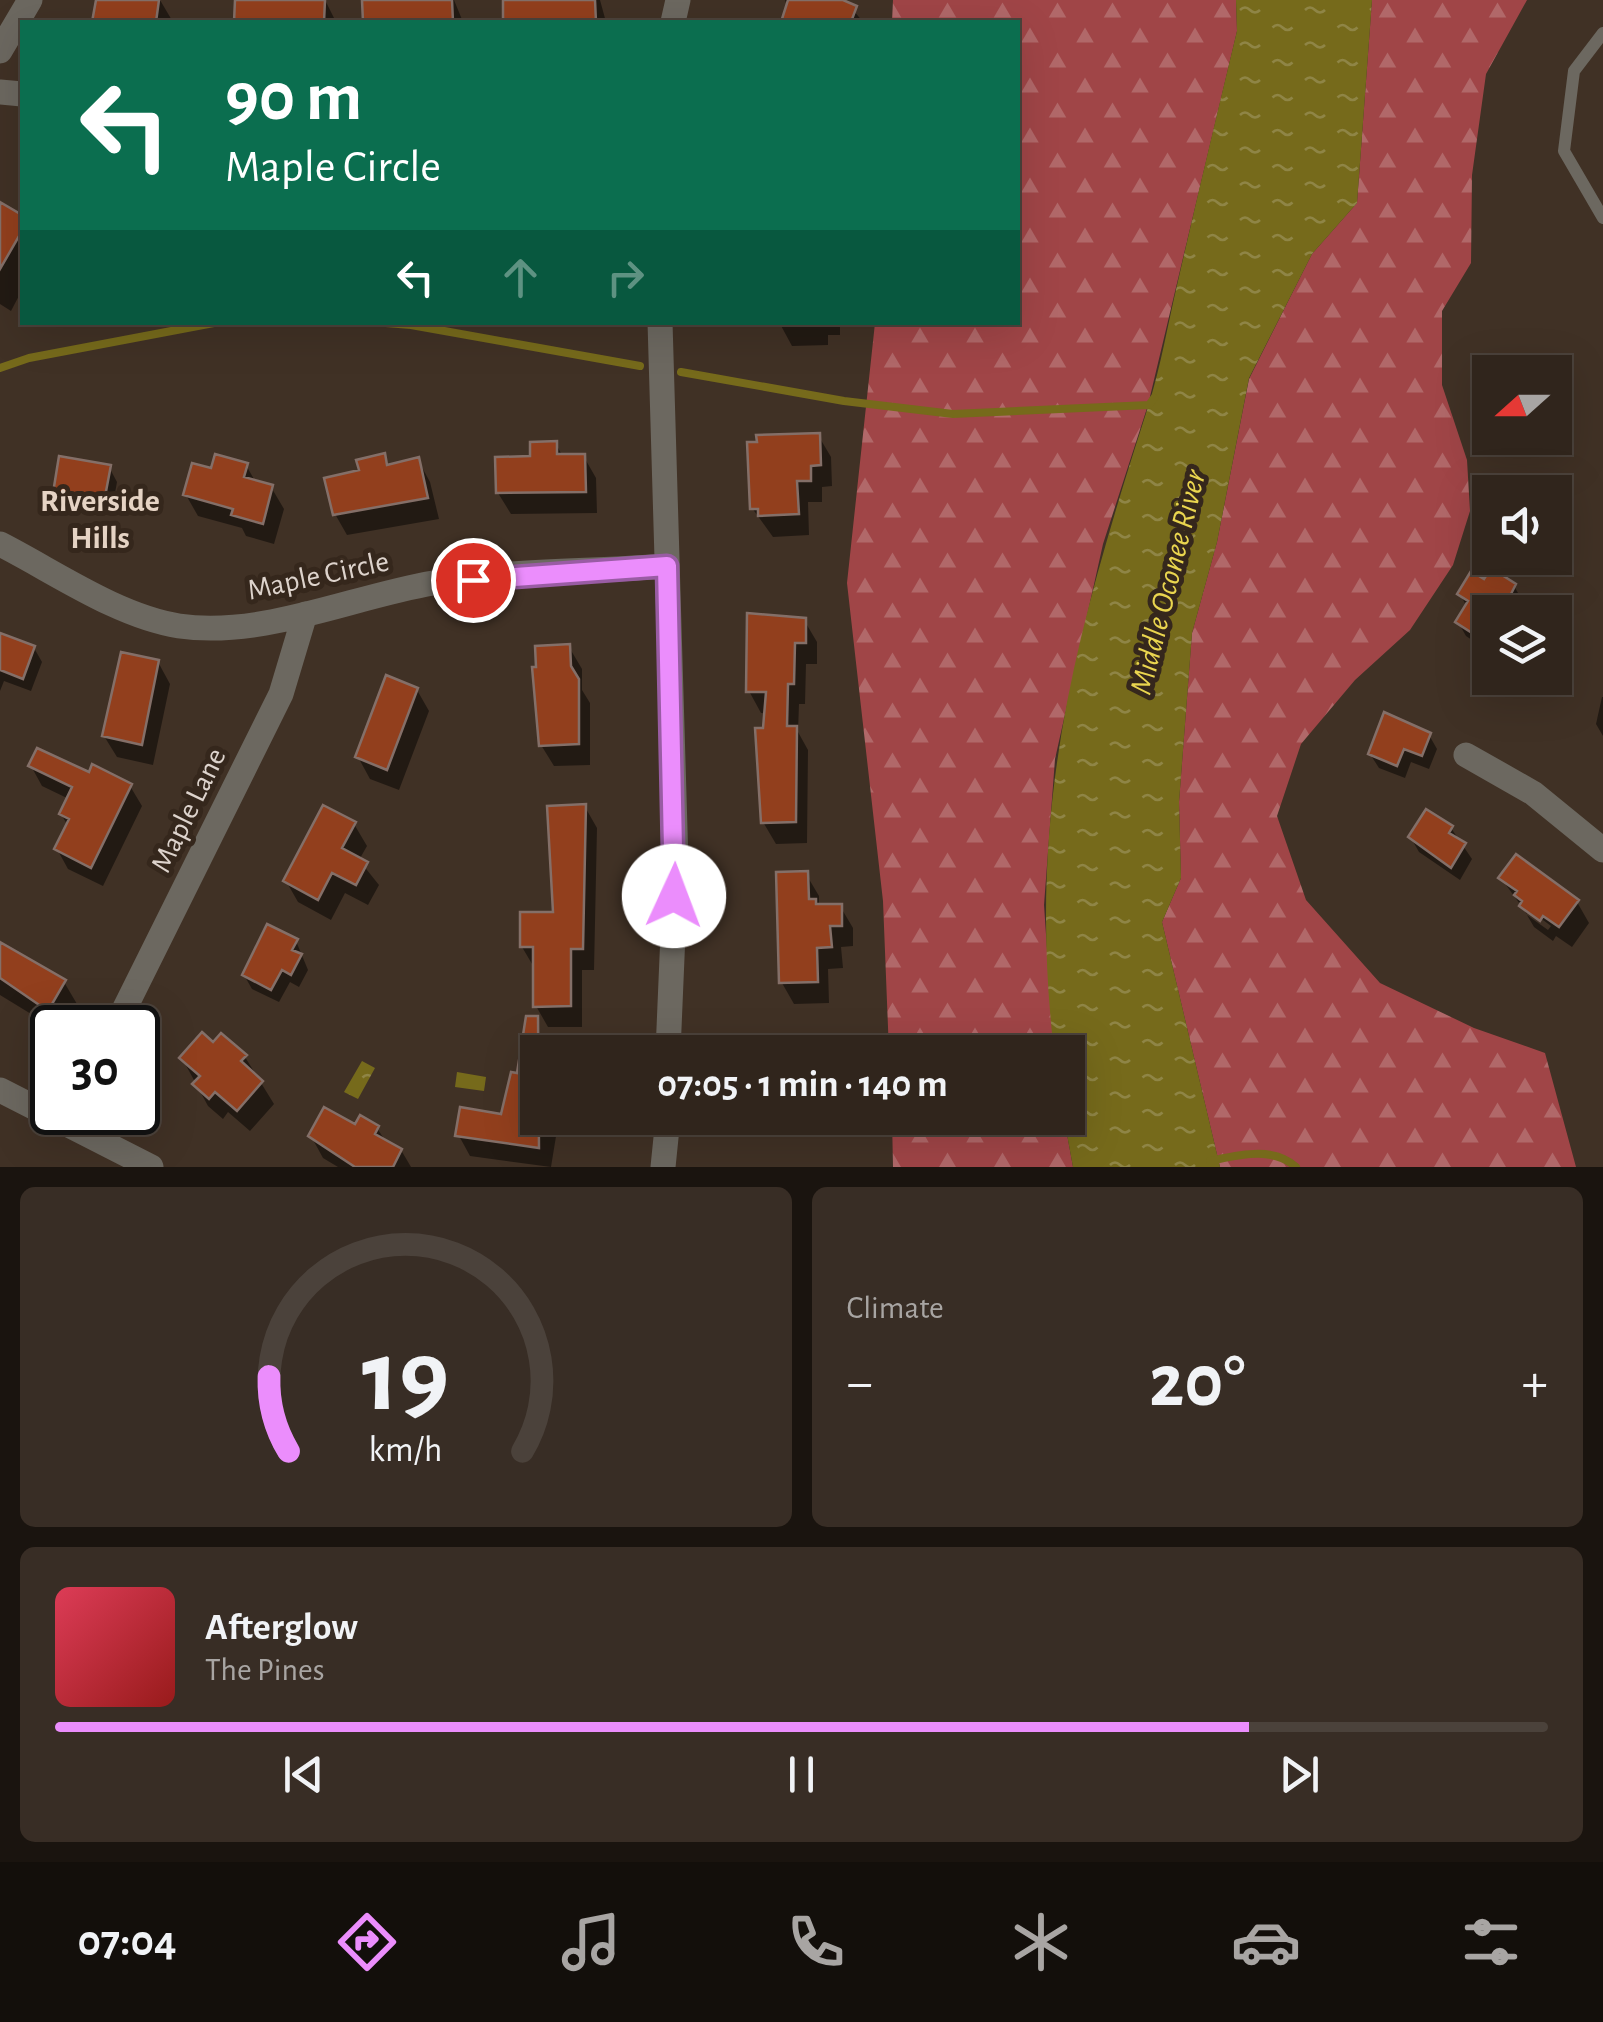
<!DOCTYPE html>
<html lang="en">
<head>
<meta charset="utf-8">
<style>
  :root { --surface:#30251c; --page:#382d25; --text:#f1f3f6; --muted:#a8a5a3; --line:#4b423b; --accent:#eb8dfc }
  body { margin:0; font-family:"Alegreya Sans",sans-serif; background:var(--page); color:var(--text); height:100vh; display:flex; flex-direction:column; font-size:38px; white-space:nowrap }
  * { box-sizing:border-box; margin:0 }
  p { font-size:32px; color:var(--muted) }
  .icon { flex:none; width:55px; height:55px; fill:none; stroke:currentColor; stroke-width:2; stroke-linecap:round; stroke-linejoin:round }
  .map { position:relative; height:1167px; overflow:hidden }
  .drawer { display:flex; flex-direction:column; gap:20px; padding:20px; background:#1a140f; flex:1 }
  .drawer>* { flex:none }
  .banner { position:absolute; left:20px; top:20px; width:1000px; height:305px; border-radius:0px; box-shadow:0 10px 40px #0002,0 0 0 2px var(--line); background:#0b6e4f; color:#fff; overflow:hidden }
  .needle { width:65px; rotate:249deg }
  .fabs { position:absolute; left:1472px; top:355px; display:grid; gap:20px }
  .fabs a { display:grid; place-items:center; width:100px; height:100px; border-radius:0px; background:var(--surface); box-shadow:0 10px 40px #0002,0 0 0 2px var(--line); font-size:50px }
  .speed { position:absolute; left:30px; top:1005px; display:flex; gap:20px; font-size:50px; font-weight:700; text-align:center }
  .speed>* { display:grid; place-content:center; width:130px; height:130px; border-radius:50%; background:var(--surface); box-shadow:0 10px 40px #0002,0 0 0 2px var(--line); line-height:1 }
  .speed .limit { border:5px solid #111; border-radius:15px; background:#fff; color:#111 }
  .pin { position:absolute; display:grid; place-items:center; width:85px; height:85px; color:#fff; margin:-42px; border:5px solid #fff; border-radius:50%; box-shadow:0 2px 10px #0007 }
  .me { position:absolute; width:110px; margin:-55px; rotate:2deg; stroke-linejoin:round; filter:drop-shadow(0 0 8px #0008) }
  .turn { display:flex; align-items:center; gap:35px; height:210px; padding:0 40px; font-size:45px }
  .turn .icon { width:130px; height:130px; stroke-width:2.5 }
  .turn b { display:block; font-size:70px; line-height:85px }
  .lanes { display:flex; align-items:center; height:95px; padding:0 40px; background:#0003; justify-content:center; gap:50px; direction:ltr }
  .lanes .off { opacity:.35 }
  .big { font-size:75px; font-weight:700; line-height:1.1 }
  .drawer .card { flex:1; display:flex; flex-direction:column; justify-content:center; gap:15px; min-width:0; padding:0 35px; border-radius:15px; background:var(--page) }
  .drawer .dial { align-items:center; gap:0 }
  .dial svg { height:260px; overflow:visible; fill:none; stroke:var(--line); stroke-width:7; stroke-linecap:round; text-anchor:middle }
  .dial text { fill:var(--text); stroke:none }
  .song { display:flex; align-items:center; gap:30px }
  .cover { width:120px; height:120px; border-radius:15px; background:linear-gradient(135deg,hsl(350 70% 55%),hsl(0 70% 35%)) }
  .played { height:10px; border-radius:5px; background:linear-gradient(90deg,var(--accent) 80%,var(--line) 80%) }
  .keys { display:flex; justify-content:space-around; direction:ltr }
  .heat { display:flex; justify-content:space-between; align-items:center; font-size:55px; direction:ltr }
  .drawer .tiles { flex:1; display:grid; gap:20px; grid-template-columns:1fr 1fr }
  .card:last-child { grid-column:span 2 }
  .trip { position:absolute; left:520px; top:1035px; width:565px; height:100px; border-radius:0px; background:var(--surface); box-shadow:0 10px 40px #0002,0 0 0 2px var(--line); font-weight:700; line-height:100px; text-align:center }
  .tab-bar { display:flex; height:160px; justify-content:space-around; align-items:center; background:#130f0b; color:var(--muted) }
  .tab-bar .icon { width:70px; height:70px }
  .tab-bar .on { color:var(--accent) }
  .tab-bar b { font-size:45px; color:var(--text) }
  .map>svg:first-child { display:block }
  .forest { fill:url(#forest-firs) }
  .water { fill:url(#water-ripples) }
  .shadow { fill:#0007 }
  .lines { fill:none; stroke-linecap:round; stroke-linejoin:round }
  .stream { stroke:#766a1b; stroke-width:8 }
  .building { fill:#923f1d; stroke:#846f68; stroke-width:2.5 }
  .lane { stroke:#6c6860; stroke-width:12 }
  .street { stroke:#6c6860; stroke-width:25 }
  .route-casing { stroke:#995ca4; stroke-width:25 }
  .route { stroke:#eb8dfc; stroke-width:18 }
  .labels { text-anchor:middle; stroke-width:10; stroke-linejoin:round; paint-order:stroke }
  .street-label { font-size:30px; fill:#ddd3cc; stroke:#35271c }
  .neighbourhood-label { font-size:32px; font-weight:bold; fill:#e5d3c4; stroke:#35271c }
  .water-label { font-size:32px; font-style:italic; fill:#ead54f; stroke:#35271c }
</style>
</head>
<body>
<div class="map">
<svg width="1603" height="1167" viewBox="0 0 1603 1167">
  <defs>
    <pattern id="forest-firs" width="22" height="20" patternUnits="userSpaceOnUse" patternTransform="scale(2.5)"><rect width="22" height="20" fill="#a04547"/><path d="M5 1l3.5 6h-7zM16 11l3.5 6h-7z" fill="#b16869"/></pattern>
    <pattern id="water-ripples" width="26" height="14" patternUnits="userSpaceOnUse" patternTransform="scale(2.5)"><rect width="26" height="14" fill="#766a1b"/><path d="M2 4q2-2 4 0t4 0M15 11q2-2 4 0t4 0" fill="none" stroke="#8f8546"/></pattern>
  </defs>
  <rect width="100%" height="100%" fill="#403125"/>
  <!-- forest -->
  <path class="forest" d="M893,0H1236L1237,31L1148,405L1103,544L1055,759L1044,905L1054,1052H889L883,901L847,583L875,323L1018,322V22H892Z
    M1372,0H1527L1486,74L1472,175L1471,263L1442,311V385L1467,460L1470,511L1453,565L1410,630L1355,680L1301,744L1277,816L1306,900L1380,983L1474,1028L1545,1053L1576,1167H1220L1162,922L1181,878L1179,802L1192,633L1217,542L1249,379L1312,254L1357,203Z
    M892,1118H1064L1073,1167H893Z"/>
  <!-- water -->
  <path class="water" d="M1236,0H1372L1357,203L1312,254L1249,378L1217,542L1192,633L1179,802L1181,878L1162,922L1220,1167H1073L1064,1118L1068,1052H1054C1026,809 1075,635 1148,407C1161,366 1168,323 1178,281C1197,198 1217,114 1237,31Z
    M362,1061L375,1068L358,1099L344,1092Z
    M457,1072L486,1077L484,1091L455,1087Z"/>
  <!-- shadow -->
  <path class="shadow" d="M98,0H160L173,22H95Z
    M237,0H325L336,22H237Z
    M454,0L463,22H365L364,1Z
    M505,0H600L606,22H506Z
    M785,0H845L863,22H853L852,13L848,22H784L788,9Z
    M0,205L22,218V290L11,311L0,304Z
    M779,322H840V335H828V345L792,346Z
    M818,435L831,457L832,486L822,487V502H808L809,535L773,537L752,508Z
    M556,444L563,457H584L596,478L597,513L511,514L498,493L532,459Z
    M383,456L390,467L418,460L430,482L439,519L347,535L335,514L362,472Z
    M246,465L255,481L271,487L284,509L274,544L246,536L242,528L198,516L186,495L213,471Z
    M109,467L117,482L111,515L64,507L56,493Z
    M1514,586L1522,600L1518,612H1490V652L1466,636L1458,622L1467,607L1460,594Z
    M804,620L817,642V664H806L805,704H799L798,732L808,750L807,843L776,844L763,822L767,713H761L749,691Z
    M0,635L34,648L42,662L31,691L4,681L0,691Z
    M569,647L582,669V690L590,703V765L554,766L541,745Z
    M158,662L170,684L153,765L117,757L104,736Z
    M417,690L429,711L399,790L370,779L358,757Z
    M1602,697H1603V736L1596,724Z
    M1429,735L1437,749L1429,769L1411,762L1405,778L1379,768L1370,754Z
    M31,766L130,786L142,806L103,886L68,869L57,849L68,826L61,814L69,799L42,786Z
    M585,807L597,828L594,970H582V1027H548L536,1006L535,969L522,947L556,914Z
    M354,824L367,846L359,860L379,885L368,905L345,893L331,920L298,902L286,881Z
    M1451,828L1472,859L1460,880L1419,852L1411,838Z
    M806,874L819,896V907L840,906L853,928V946L841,947L843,968L828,969L829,1003L794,1004L782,983Z
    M1501,878L1577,902L1589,923L1572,947L1556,936L1553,941L1534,927L1527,915L1548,930L1551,926L1527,908V914Z
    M296,941L308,970L299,987L290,982L279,1002L252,989L244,975Z
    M0,944L64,982L77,1004L62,1028H54L0,995Z
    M213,1045L245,1057L274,1104L250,1131L228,1112L223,1119L208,1106L182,1058Z
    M523,1053L538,1118H559L551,1167L470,1156L458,1134L503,1116Z
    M356,1127L377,1128L386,1142L401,1150L411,1167H338L323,1158L311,1136Z"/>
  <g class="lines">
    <!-- stream -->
    <path class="stream" d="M373,322L411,325L640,366
      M0,368L29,358L219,322
      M681,372L844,401L953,414L1149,405L1154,398
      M1210,1161C1239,1155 1273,1146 1296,1167"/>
  </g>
  <!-- building -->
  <path class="building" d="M96,0H159L156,22H92Z
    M235,0H325L324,22H234Z
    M362,0H452L453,22H363Z
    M503,0H595L596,22H503Z
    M788,0H843L857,6L851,22H781Z
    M0,202L22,215V231L0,269Z
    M820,433L821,465L811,466V481H797L799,514L758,516V509H750L747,442H757L756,435Z
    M557,441V454H585L586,492L496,493L495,457L530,456V442Z
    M385,453L387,465L419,457L428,498L333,515L324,478L359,470L356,460Z
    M215,454L248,463L244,477L273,485L263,524L231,515L233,509L183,495L192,463L211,468Z
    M59,456L111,465L104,502L53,493Z
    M1491,568L1516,584L1502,612H1490V629L1483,640L1455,622L1468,601L1457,594L1471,571L1484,579Z
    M747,613L806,618V643H795L794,684H788L787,726H797L796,822L761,823L755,728H763L766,692H746Z
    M0,633L35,646L23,679L0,670Z
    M570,644L571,666L579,679V744L539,746L532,667H536L535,646Z
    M121,652L159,660L142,745L102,736Z
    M386,675L418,688L387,770L355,757Z
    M1384,712L1431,733L1422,756L1404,749L1397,766L1368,754Z
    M37,748L89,772L92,764L132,784L91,868L54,849L69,819L59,814L72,787L28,766Z
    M586,804L583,949H571V1006L533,1007V947H520V912H553L547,806Z
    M323,805L356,822L342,848L368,862L356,885L332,873L318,900L283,881Z
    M1426,809L1453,826L1449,833L1466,843L1451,868L1408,837Z
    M1516,854L1579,900L1559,927L1543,916L1540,921L1519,906L1522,901L1514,895L1517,891L1498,878Z
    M808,871L809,899H816V904H842V926H830L832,947L817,948L818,982L779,983L776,872Z
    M267,924L298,939L292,950L302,954L291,975L282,970L271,990L242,975Z
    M0,942L66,980L48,1011L0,978Z
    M526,1016H538L539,1148L455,1136L460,1107L501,1114L511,1072L517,1073Z
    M202,1032L213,1042L221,1033L247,1055L241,1061L263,1081L237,1111L215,1092L209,1099L192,1084L200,1076L179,1058Z
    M324,1107L355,1124L360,1115L379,1126L375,1134L402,1149L393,1167H355L308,1136Z"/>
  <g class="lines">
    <!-- lane -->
    <path class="lane" d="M1603,33L1574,71L1564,151L1603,218"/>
    <!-- street -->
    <path class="street" d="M673,22L678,0
      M0,51L30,0
      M0,92L22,94
      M660,322L676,863L668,1052
      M0,544C55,572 117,616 179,626C263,638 351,597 433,583C509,570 590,572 667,566
      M1466,755L1533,793L1603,850
      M115,1028L281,694L305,614
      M0,1090L151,1167
      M663,1167L668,1118"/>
  </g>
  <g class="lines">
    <!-- route casing -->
    <g class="route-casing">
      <path id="route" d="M473,580L667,566L674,896"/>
    </g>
    <!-- route -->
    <use href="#route" class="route"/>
  </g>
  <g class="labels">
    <!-- street labels -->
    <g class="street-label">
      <text transform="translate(318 575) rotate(-12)" y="10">Maple Circle</text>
      <text transform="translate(188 810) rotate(-64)" y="10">Maple Lane</text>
    </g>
    <!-- neighbourhood labels -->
    <g class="neighbourhood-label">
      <text x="100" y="511">Riverside<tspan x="100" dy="37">Hills</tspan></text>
    </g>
    <!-- water labels -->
    <g class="water-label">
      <text transform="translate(1167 582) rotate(-76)" y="11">Middle Oconee River</text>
    </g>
  </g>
</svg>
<div class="fabs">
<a><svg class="needle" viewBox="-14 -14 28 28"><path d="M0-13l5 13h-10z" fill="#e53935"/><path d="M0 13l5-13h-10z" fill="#a8a5a3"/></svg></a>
<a><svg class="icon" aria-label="sound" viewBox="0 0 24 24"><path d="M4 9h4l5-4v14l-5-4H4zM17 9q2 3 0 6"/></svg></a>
<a><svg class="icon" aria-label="layers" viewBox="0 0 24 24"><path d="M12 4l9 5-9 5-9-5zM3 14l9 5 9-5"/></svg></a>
</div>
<div class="speed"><div class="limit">30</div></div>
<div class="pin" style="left:473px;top:580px;background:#d93025"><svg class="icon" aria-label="arrive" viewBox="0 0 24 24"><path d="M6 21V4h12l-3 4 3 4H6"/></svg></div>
<svg class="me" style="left:674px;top:896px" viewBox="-20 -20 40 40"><circle r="19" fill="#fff"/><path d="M0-13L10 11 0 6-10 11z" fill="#eb8dfc"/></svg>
<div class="trip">07:05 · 1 min · 140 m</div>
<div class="banner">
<div class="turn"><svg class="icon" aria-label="left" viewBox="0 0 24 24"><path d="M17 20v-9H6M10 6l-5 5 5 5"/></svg><div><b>90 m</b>Maple Circle</div></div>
<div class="lanes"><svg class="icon" aria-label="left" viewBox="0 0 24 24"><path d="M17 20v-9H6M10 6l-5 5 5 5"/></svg><svg class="icon off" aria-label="ahead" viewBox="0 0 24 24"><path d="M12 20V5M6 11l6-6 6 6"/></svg><svg class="icon off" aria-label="right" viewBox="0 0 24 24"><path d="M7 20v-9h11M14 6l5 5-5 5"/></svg></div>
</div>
</div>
<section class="drawer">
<div class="tiles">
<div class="card dial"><svg viewBox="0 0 100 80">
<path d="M14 69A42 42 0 1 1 86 69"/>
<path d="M14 69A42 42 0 0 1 8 46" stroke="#eb8dfc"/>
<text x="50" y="56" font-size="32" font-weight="700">19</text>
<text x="50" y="72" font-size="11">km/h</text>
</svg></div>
<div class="card"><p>Climate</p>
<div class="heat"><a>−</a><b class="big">20°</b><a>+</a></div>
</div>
<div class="card">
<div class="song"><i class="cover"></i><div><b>Afterglow</b><p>The Pines</p></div></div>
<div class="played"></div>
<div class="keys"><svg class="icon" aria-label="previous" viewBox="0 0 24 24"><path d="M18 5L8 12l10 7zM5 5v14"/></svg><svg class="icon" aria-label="pause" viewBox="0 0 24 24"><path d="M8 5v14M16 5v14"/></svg><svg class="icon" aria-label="next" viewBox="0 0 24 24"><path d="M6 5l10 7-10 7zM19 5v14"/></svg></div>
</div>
</div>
</section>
<nav class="tab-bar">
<b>07:04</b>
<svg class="icon on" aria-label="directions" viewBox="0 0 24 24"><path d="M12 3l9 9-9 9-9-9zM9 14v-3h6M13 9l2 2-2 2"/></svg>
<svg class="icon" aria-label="music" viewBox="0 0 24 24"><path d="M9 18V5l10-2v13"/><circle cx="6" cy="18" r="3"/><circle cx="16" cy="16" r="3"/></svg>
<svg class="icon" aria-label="phone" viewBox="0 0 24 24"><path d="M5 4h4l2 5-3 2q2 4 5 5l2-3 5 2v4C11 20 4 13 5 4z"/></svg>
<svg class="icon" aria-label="climate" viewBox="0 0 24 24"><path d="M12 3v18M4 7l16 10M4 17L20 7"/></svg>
<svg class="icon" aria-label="car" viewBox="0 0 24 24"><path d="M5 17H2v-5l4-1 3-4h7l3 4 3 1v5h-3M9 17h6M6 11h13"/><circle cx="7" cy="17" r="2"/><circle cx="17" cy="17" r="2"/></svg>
<svg class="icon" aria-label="filters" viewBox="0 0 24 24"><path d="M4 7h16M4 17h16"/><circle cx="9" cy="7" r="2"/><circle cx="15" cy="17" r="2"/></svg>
</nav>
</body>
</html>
